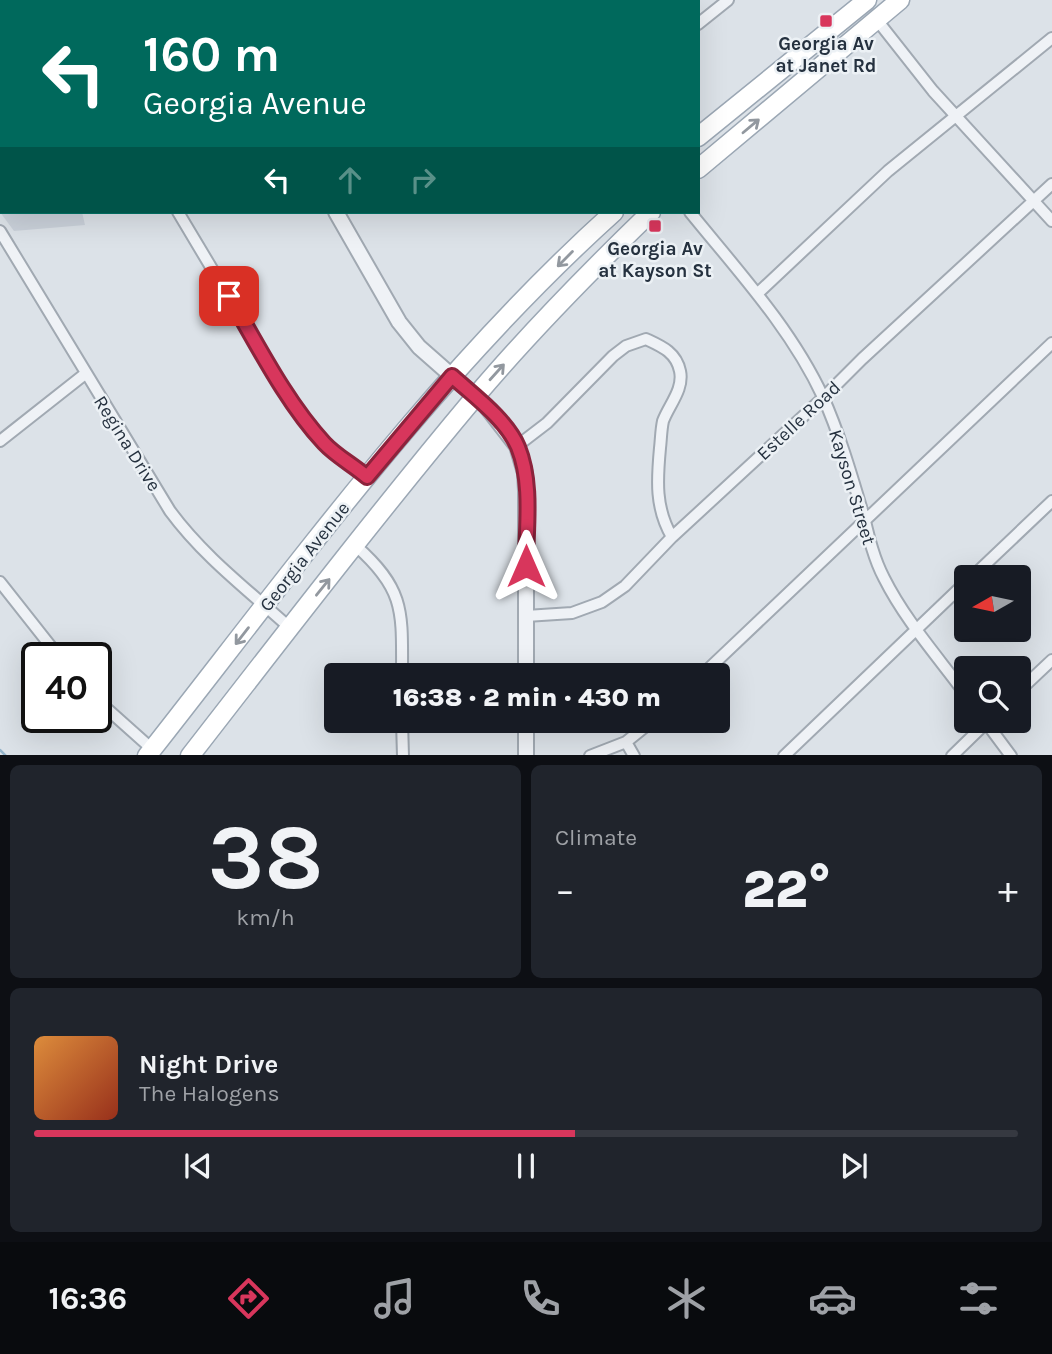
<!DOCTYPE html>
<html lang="en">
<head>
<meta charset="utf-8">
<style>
  :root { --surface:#171b24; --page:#20242c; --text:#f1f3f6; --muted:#9ea1a6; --line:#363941; --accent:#d8365c }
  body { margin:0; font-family:Karla,sans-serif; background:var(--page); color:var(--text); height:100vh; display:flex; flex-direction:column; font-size:26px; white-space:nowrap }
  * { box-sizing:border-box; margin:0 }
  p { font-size:23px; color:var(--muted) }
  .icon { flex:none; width:38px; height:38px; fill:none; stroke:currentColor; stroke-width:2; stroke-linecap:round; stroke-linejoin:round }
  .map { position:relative; height:755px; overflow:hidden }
  .sheet { display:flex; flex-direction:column; gap:10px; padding:10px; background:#0d0f14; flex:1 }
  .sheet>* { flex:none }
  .top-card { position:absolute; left:0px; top:0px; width:700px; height:214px; box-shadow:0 7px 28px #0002; background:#00695c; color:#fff; overflow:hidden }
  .needle { width:46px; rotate:261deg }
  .tools { position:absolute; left:954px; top:565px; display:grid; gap:14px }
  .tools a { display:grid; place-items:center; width:77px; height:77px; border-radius:7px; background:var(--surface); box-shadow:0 7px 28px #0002; font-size:35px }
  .speed { position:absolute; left:21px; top:642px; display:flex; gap:14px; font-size:35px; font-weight:700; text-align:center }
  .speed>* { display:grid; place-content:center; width:91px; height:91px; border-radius:50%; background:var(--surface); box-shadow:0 7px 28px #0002; line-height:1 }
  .speed .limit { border:4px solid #111; border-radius:10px; background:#fff; color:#111 }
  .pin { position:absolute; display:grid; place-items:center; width:60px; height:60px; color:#fff; margin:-30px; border-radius:14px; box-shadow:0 4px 10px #0006 }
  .me { position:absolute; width:77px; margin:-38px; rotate:0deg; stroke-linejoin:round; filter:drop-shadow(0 0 5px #0008) }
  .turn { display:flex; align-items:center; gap:24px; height:147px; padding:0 28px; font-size:32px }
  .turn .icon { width:91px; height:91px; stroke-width:2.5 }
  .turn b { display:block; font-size:49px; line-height:60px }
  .lanes { display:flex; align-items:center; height:66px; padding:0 28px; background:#0003; justify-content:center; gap:35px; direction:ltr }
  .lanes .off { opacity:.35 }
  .big { font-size:52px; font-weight:800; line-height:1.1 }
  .sheet .widget { flex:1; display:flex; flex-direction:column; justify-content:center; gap:10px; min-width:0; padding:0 24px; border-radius:10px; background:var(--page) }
  .sheet .dial { align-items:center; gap:0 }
  .dial b { font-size:91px; line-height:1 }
  .song { display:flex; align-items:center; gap:21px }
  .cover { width:84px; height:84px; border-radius:10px; background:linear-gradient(135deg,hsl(30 70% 55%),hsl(10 70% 35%)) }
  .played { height:7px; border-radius:4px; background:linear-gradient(90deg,var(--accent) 55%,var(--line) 55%) }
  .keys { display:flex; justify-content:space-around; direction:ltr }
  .heat { display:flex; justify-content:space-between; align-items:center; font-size:38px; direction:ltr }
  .sheet .tiles { flex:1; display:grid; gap:10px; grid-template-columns:1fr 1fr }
  .widget:last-child { grid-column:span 2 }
  .trip { position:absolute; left:324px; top:663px; width:406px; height:70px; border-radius:7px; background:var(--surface); box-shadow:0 7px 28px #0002; font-weight:800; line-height:70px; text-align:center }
  .dock { display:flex; height:112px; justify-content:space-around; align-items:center; background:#090b0e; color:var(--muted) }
  .dock .icon { width:49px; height:49px }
  .dock .selected { color:var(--accent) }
  .dock b { font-size:32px; color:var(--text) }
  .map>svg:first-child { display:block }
  .built { fill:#cad1da }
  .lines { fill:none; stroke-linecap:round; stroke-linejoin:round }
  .stream { stroke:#94b4cb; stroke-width:2.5 }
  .service-casing { stroke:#a1a9b2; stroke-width:9 }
  .minor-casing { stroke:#a1a9b2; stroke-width:14 }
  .tertiary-casing { stroke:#a1a9b2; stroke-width:18 }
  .primary-casing { stroke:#9ba7b4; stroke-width:21 }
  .service { stroke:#eff2f6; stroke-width:5 }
  .minor { stroke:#eff2f6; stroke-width:10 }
  .tertiary { stroke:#eff2f6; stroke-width:14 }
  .primary { stroke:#fff; stroke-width:18 }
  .oneway { stroke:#92989f }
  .route-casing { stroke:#8c233c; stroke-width:18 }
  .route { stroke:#d8365c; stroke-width:12 }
  .poi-dot { fill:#d8365c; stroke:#ecf1f5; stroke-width:2.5 }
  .labels { text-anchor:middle; stroke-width:5; stroke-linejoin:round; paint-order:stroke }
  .poi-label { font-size:19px; font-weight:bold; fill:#25313f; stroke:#ecf1f5 }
  .street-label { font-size:19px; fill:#25313f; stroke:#ecf1f5 }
</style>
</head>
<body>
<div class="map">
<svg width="1052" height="756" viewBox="0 0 1052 756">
  <rect width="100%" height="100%" fill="#dce2e8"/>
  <!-- built -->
  <path class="built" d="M0,0L45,2H2V212H82L85,225L14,231L0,212Z"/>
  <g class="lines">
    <!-- stream -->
    <path class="stream" d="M0,750L6,756"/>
    <!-- service casing -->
    <g class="service-casing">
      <path id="service" d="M0,106H2
        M0,182L2,186
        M0,198L2,195"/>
    </g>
    <!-- minor casing -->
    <g class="minor-casing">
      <path id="minor" d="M372,0L373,2
        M529,2L532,0
        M877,20L933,91L1052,221
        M698,24L728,0
        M178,212L279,381L311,427L326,445L367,477
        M690,212C737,270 791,328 823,397C840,435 852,477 864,517C869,538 874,559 884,578C905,620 938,657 966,695
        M0,231L170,511C204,557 248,590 290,628
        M757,294L888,171L1052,38
        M0,441L85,374
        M517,446L547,423L613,356L626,346L646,339C661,346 676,352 680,371C684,389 669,405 663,421C661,430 661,440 660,448C657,480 655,508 672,537
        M356,546C406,590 402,613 402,676
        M971,578L1052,501
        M0,582L60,658
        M526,616L572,613L602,602L625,586L672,537L823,398L862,359L1052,184
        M701,676L1052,343
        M1018,692L1052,660
        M96,699L152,749
        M402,721L403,756
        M985,721L1011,756
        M626,742L634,756
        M590,756L626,742L652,721
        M784,756L966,582
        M952,756L988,721"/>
    </g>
    <!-- tertiary casing -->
    <g class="tertiary-casing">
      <path id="tertiary" d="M129,0L130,2
        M336,212L399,322L419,347L486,406L517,446L525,473L526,491V676
        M526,721V756"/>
    </g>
    <!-- primary casing -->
    <g class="primary-casing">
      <path id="primary" d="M698,137L867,0
        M698,169L900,0
        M147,756C295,568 436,372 614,212
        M190,756C284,635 377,514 475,397C530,332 590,271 651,212"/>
    </g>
    <!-- service -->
    <use href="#service" class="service"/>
    <!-- minor -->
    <use href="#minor" class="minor"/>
    <!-- tertiary -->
    <use href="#tertiary" class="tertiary"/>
    <!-- primary -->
    <use href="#primary" class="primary"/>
  </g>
  <!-- one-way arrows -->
  <defs><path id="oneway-shaft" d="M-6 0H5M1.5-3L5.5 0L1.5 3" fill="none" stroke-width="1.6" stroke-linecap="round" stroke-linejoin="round" transform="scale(1.75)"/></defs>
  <g class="oneway">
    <use href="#oneway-shaft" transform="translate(751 126) rotate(-40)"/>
    <use href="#oneway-shaft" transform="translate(565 259) rotate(135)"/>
    <use href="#oneway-shaft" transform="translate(497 372) rotate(-48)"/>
    <use href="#oneway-shaft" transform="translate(323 587) rotate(-51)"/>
    <use href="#oneway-shaft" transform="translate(242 636) rotate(128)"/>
  </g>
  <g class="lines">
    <!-- route casing -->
    <g class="route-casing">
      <path id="route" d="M229,296C257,344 286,402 324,443C336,456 353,465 367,477L452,376C474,396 506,419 518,447C533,484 526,528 526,566"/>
    </g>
    <!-- route -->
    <use href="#route" class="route"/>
  </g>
  <!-- markers -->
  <g class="poi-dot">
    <rect x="819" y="14" width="14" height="14" rx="3.5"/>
    <rect x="648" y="219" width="14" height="14" rx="3.5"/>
  </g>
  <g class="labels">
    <!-- poi labels -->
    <g class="poi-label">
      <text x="826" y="50">Georgia Av<tspan x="826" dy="22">at Janet Rd</tspan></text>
      <text x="655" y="255">Georgia Av<tspan x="655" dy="22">at Kayson St</tspan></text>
    </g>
    <!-- street labels -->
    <g class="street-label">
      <text transform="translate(798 420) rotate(-43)" y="7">Estelle Road</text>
      <text transform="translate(128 443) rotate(58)" y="7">Regina Drive</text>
      <text transform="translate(853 487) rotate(73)" y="7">Kayson Street</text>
      <text transform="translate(304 556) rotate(-52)" y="7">Georgia Avenue</text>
    </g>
  </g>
</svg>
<div class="tools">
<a><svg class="needle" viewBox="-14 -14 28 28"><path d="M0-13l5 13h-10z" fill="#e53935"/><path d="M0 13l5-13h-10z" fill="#9ea1a6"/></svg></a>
<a><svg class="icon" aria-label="search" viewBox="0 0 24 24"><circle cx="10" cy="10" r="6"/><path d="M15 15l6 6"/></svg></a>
</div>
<div class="speed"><div class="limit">40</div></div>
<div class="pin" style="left:229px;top:296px;background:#d93025"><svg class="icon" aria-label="arrive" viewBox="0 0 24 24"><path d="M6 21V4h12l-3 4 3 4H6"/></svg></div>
<svg class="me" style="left:526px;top:566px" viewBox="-20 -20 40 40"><path d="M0-17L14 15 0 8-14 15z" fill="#d8365c" stroke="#fff" stroke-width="4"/></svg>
<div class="trip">16:38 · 2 min · 430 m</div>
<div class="top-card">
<div class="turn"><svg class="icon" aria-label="left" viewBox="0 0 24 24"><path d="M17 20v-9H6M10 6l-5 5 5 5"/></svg><div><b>160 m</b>Georgia Avenue</div></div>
<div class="lanes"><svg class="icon" aria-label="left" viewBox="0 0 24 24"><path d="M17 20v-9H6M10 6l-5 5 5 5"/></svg><svg class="icon off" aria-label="ahead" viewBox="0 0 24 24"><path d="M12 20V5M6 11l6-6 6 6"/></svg><svg class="icon off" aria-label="right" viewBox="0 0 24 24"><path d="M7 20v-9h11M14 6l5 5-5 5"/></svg></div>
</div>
</div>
<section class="sheet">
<div class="tiles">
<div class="widget dial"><b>38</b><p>km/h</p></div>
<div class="widget"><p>Climate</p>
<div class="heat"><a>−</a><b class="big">22°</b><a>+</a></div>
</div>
<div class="widget">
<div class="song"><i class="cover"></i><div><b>Night Drive</b><p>The Halogens</p></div></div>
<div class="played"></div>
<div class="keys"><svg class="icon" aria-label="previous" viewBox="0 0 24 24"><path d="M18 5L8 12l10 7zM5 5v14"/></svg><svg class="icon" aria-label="pause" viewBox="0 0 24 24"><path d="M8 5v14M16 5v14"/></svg><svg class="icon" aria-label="next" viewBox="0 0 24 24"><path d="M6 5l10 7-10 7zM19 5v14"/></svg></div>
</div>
</div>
</section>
<nav class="dock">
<b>16:36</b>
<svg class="icon selected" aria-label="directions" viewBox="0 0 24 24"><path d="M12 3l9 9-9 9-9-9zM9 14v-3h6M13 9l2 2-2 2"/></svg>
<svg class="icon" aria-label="music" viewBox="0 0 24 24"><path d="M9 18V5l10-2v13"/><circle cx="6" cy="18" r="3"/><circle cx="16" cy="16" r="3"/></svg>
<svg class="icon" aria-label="phone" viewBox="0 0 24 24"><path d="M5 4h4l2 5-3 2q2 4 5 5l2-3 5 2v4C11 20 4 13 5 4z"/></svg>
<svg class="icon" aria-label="climate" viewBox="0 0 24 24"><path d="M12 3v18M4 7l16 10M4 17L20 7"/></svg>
<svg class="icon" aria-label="car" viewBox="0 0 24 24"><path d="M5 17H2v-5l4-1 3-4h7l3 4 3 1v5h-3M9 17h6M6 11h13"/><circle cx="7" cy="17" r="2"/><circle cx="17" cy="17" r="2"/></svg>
<svg class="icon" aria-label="filters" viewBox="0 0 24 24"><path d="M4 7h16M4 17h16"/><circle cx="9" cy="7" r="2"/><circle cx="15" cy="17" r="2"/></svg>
</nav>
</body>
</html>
